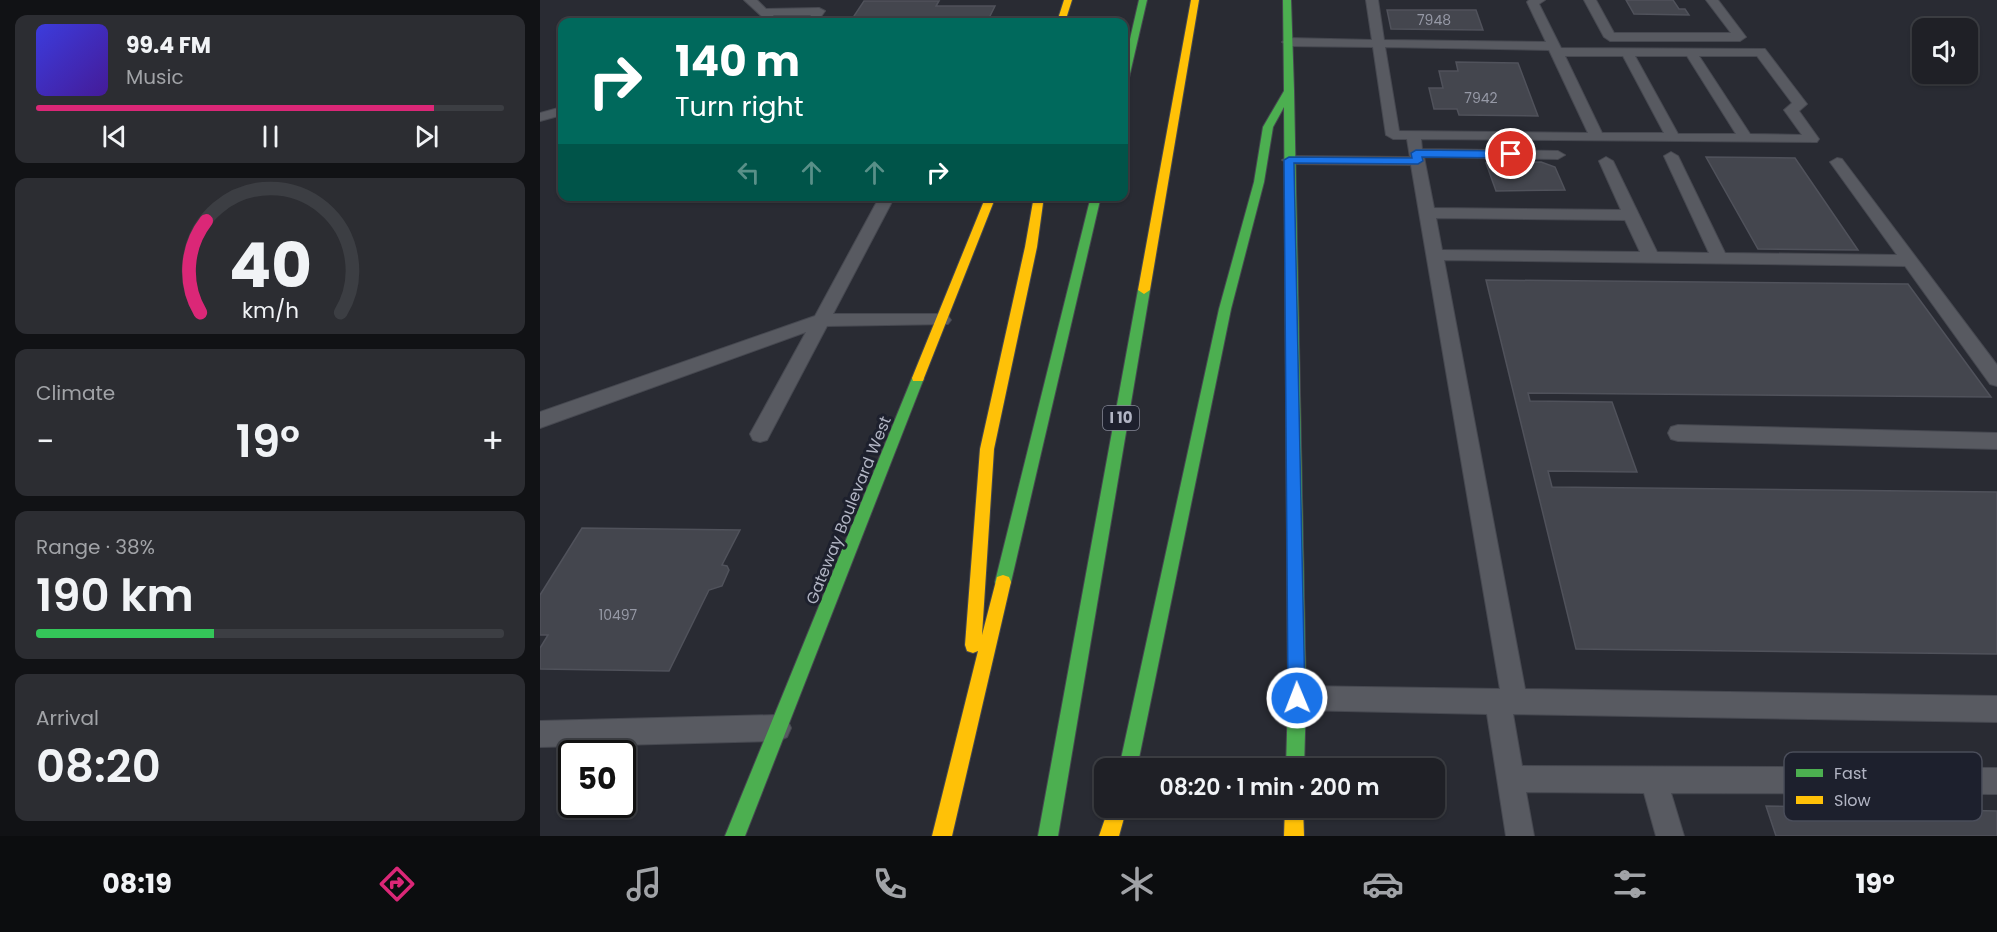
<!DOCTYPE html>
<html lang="en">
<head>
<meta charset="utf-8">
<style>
  :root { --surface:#1f2026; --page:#2c2d32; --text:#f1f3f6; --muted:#a1a3a7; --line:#3c3e43; --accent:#db2777 }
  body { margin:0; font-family:Poppins,sans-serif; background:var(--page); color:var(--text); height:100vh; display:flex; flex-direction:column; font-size:22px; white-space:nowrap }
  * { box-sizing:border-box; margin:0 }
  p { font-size:20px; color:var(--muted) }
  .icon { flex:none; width:33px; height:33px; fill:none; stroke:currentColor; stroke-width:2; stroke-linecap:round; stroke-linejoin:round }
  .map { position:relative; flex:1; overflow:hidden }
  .side { display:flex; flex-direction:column; gap:15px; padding:15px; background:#111215; width:540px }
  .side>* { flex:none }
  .hud { position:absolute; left:18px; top:18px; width:570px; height:183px; border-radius:12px; box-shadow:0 2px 4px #0004,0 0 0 2px var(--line); background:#00695c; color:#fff; overflow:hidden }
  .buttons { position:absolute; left:1372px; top:18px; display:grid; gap:12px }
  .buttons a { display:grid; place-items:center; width:66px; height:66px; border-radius:12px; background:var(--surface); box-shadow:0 2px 4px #0004,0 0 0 2px var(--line); font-size:30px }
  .speed { position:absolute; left:18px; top:740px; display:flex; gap:12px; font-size:30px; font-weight:700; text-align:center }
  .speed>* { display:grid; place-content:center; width:78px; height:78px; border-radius:50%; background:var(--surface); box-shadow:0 2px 4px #0004,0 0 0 2px var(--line); line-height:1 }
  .speed .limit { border:3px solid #111; border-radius:9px; background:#fff; color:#111 }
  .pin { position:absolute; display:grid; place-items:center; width:51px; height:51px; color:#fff; margin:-26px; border:3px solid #fff; border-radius:50%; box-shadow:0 2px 6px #0007 }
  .me { position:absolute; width:66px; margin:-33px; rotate:359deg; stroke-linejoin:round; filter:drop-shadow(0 0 4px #0008) }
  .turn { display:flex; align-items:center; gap:21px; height:126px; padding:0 18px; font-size:27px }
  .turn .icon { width:78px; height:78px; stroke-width:2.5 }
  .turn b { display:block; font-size:42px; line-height:51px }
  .lanes { display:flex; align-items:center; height:57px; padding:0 18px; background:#0003; justify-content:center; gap:30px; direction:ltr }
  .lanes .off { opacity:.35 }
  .big { font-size:45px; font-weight:600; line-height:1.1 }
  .side .tile { flex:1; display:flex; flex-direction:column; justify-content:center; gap:9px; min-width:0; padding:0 21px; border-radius:12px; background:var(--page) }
  .side .dial { align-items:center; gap:0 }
  .dial svg { height:156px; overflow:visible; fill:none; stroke:var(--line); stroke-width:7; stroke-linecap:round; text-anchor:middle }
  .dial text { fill:var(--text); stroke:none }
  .song { display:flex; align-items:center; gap:18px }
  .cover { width:72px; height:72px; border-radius:9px; background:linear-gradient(135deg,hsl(240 70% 55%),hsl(260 70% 35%)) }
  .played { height:6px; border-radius:3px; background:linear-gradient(90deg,var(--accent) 85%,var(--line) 85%) }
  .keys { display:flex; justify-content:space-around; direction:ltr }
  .heat { display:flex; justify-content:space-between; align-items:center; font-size:33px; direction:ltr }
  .charge { height:9px; border-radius:4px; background:linear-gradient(90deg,#34c759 38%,var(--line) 0) }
  .trip { position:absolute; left:554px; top:758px; width:351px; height:60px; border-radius:12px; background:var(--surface); box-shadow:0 2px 4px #0004,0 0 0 2px var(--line); font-weight:600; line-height:60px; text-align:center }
  .tabs { display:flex; height:96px; justify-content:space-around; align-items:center; background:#0c0d0f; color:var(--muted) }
  .tabs .icon { width:42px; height:42px }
  .tabs .selected { color:var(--accent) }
  .tabs b { font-size:27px; color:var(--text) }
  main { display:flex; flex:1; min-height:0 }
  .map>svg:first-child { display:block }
  .building { fill:#44464e; stroke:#50525b; stroke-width:1.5 }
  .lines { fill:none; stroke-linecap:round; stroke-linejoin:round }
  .lane-casing { stroke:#464850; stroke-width:2 }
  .fast-casing { stroke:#464850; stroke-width:2 }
  .slow-casing { stroke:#464850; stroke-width:2 }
  .lane { fill:#585a61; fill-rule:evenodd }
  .fast { fill:#4caf50; fill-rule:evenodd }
  .slow { fill:#ffc107; fill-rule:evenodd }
  .route { fill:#1a73e8; stroke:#114b97; stroke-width:1.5 }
  .labels { text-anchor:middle; stroke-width:6; stroke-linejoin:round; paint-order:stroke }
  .number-label { font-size:14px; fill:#9699a6 }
  .shield { fill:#1d202d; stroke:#858897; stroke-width:1.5 }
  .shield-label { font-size:15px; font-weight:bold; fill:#b2b5c4 }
  .street-label { font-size:16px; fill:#b2b5c4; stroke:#1d202d }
  .key { fill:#1d202d; stroke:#4a4d5a; stroke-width:1.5 }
  .key-label { font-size:16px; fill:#b2b5c4 }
</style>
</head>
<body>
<main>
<section class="side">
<div class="tile">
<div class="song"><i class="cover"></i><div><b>99.4 FM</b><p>Music</p></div></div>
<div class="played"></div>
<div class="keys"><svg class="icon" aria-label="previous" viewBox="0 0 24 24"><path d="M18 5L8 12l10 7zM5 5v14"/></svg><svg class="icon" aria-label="pause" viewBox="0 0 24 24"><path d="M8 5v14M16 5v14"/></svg><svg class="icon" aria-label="next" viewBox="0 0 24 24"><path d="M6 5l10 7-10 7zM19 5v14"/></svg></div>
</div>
<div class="tile dial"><svg viewBox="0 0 100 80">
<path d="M14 69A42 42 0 1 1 86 69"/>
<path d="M14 69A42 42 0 0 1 17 22" stroke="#db2777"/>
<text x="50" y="56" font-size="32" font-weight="700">40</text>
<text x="50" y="72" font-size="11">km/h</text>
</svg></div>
<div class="tile"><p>Climate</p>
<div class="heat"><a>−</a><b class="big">19°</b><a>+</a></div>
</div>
<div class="tile"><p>Range · 38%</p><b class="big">190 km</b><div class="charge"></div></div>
<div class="tile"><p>Arrival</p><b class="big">08:20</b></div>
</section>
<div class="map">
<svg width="1457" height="836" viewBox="0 0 1457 836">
  <rect width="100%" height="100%" fill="#292b33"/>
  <!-- building -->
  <path class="building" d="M1086,0H1133L1139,9H1145L1149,15L1094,14Z
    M324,1H399L396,6H455L447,22H310Z
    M847,10H936L943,30L851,29Z
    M916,62L978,63L998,116L919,115L917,109H894L889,88H903L899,71H918Z
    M1166,157L1255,158L1318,250L1218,249Z
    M1001,162L1015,167L1025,190L956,191L946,163Z
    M946,280L1368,284L1451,397L988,393L990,401L1072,402L1097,472L1008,471L1012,487L1457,492V654L1036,649Z
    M42,528L200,530L182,565L187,566L189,570L182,586L169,590L129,671L0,669V648L8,635H0V595Z
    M1226,806L1457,811V836H1236Z"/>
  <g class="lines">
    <!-- lane casing -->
    <g class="lane-casing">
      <path id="lane" d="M204,0H217L226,9L279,8L285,11L277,22H267L271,15H233L238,22H228Z
        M826,0H838L844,40L1006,42L987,2L989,0H1005L999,4L1021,48L1225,49L1267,104L1259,111L1279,139L1277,142L881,139L882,149L1018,151L1025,155L1018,159L884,157L894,208L1081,210L1059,161L1066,157L1073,161L1117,252L1169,253L1124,156L1131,152L1138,156L1185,253L1357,255L1290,162L1297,158L1302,159L1457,365V386L1450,384L1365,266L904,260L985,689L1457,696V722L973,714L982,766L1457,768V794L1131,793L1144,836H1116L1104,793L986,792L994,836H966L947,714L757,710L748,707L744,698L748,689L757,686L960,689L871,165L749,164L742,160L749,156L870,157L867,139H853L846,135L833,47L748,46L742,42L748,38L832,40ZM845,47L1009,50L1048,133L859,131ZM1025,56H1083L1124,133H1062ZM1095,56H1147L1196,134H1138ZM1159,56H1217L1252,103L1244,110L1262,135L1210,134ZM896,218L1085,220L1100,252L902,250Z
        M1044,0H1056L1074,33H1191L1166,0H1178L1206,37L1200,41H1070L1064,37Z
        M22,107V115L0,121V113Z
        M340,196H355L293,314H402L408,316L411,320L408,324L287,326L227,440L220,442L213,440L210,434L266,332L0,428V412L275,316Z
        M1138,425L1457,433V449L1138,441L1131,439L1128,433L1131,427Z
        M238,715L247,719L251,728L247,737L238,741L0,747V721Z"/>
    </g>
    <!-- fast casing -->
    <g class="fast-casing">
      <path id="fast" d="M599,0H607L588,82L584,85V65Z
        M743,0H751L754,90L766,698L764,768H746L748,698L744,107L733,127L724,182L691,309L597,768H579L679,309L714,182L723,127L744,91Z
        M551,196H561L471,582L469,587L463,589L457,587L455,582Z
        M604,286L610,290L518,836H498L598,290Z
        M378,373L384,378L205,836H185L372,378Z"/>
    </g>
    <!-- slow casing -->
    <g class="slow-casing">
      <path id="slow" d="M524,0H532L525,22H517Z
        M651,0H659L610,290L604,294L598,290Z
        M446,196H456L384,378L383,381H373L372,378Z
        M494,196H504L497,247L454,449L442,635L457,577L463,575L469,577L471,582L412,836H392L438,651L433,653L427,651L425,645L440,449L485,247Z
        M569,807H587L579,836H559Z
        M745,807H763L764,836H744Z"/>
    </g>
    <!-- lane -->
    <use href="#lane" class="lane"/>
    <!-- fast -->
    <use href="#fast" class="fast"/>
    <!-- slow -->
    <use href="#slow" class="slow"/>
  </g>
  <!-- route -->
  <path class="route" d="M876,150L971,151L976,154L971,158L882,157L883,161L878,164L754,163L765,698L763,705L757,707L750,705L748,698L744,160L749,157L872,158L871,153Z"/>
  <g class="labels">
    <!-- number labels -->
    <g class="number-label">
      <text x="894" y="25">7948</text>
      <text x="941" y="103">7942</text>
      <text x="78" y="620">10497</text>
    </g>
    <!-- shield labels -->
    <rect class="shield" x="563" y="406" width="36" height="24" rx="4.5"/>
    <g class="shield-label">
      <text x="581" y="423">I 10</text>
    </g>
    <!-- street labels -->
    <g class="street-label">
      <text transform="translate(308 510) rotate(-68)" y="6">Gateway Boulevard West</text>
    </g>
  </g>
  <!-- legend -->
  <rect x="1244" y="752" width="198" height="69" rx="9" class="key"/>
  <rect x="1256" y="769" width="27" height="8" fill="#4caf50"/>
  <rect x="1256" y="796" width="27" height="8" fill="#ffc107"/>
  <g class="key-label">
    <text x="1294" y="779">Fast</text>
    <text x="1294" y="806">Slow</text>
  </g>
</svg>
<div class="buttons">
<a><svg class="icon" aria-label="sound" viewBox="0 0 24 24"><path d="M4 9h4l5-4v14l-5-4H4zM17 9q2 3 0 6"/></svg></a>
</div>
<div class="speed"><div class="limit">50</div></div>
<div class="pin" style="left:971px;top:154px;background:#d93025"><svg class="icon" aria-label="arrive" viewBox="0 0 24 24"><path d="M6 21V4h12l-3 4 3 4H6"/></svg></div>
<svg class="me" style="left:757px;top:698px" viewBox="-20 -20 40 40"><circle r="17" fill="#1a73e8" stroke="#fff" stroke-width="3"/><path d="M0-11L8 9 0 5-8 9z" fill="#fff"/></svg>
<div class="trip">08:20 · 1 min · 200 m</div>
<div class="hud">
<div class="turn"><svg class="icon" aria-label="right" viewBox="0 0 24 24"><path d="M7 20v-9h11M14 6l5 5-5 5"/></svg><div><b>140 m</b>Turn right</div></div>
<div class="lanes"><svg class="icon off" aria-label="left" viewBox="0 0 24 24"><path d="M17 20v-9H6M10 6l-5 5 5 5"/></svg><svg class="icon off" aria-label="ahead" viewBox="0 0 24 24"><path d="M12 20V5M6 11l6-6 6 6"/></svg><svg class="icon off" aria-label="ahead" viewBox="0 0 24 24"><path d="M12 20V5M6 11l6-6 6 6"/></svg><svg class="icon" aria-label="right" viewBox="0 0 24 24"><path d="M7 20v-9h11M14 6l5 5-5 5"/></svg></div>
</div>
</div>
</main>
<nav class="tabs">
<b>08:19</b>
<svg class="icon selected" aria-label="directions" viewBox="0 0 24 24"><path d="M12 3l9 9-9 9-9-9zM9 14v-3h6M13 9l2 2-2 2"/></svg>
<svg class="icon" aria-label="music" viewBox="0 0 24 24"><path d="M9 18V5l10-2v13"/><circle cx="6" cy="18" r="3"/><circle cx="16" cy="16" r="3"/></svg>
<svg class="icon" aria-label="phone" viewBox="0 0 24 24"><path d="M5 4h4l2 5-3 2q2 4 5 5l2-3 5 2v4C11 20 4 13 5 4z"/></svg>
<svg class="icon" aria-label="climate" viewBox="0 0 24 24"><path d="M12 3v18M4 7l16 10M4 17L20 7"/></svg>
<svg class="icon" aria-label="car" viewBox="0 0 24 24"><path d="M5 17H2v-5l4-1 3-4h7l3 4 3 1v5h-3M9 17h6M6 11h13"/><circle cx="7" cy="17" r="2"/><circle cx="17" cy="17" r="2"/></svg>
<svg class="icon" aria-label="filters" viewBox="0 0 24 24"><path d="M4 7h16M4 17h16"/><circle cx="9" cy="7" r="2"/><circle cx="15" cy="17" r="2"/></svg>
<b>19°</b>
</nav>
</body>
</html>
